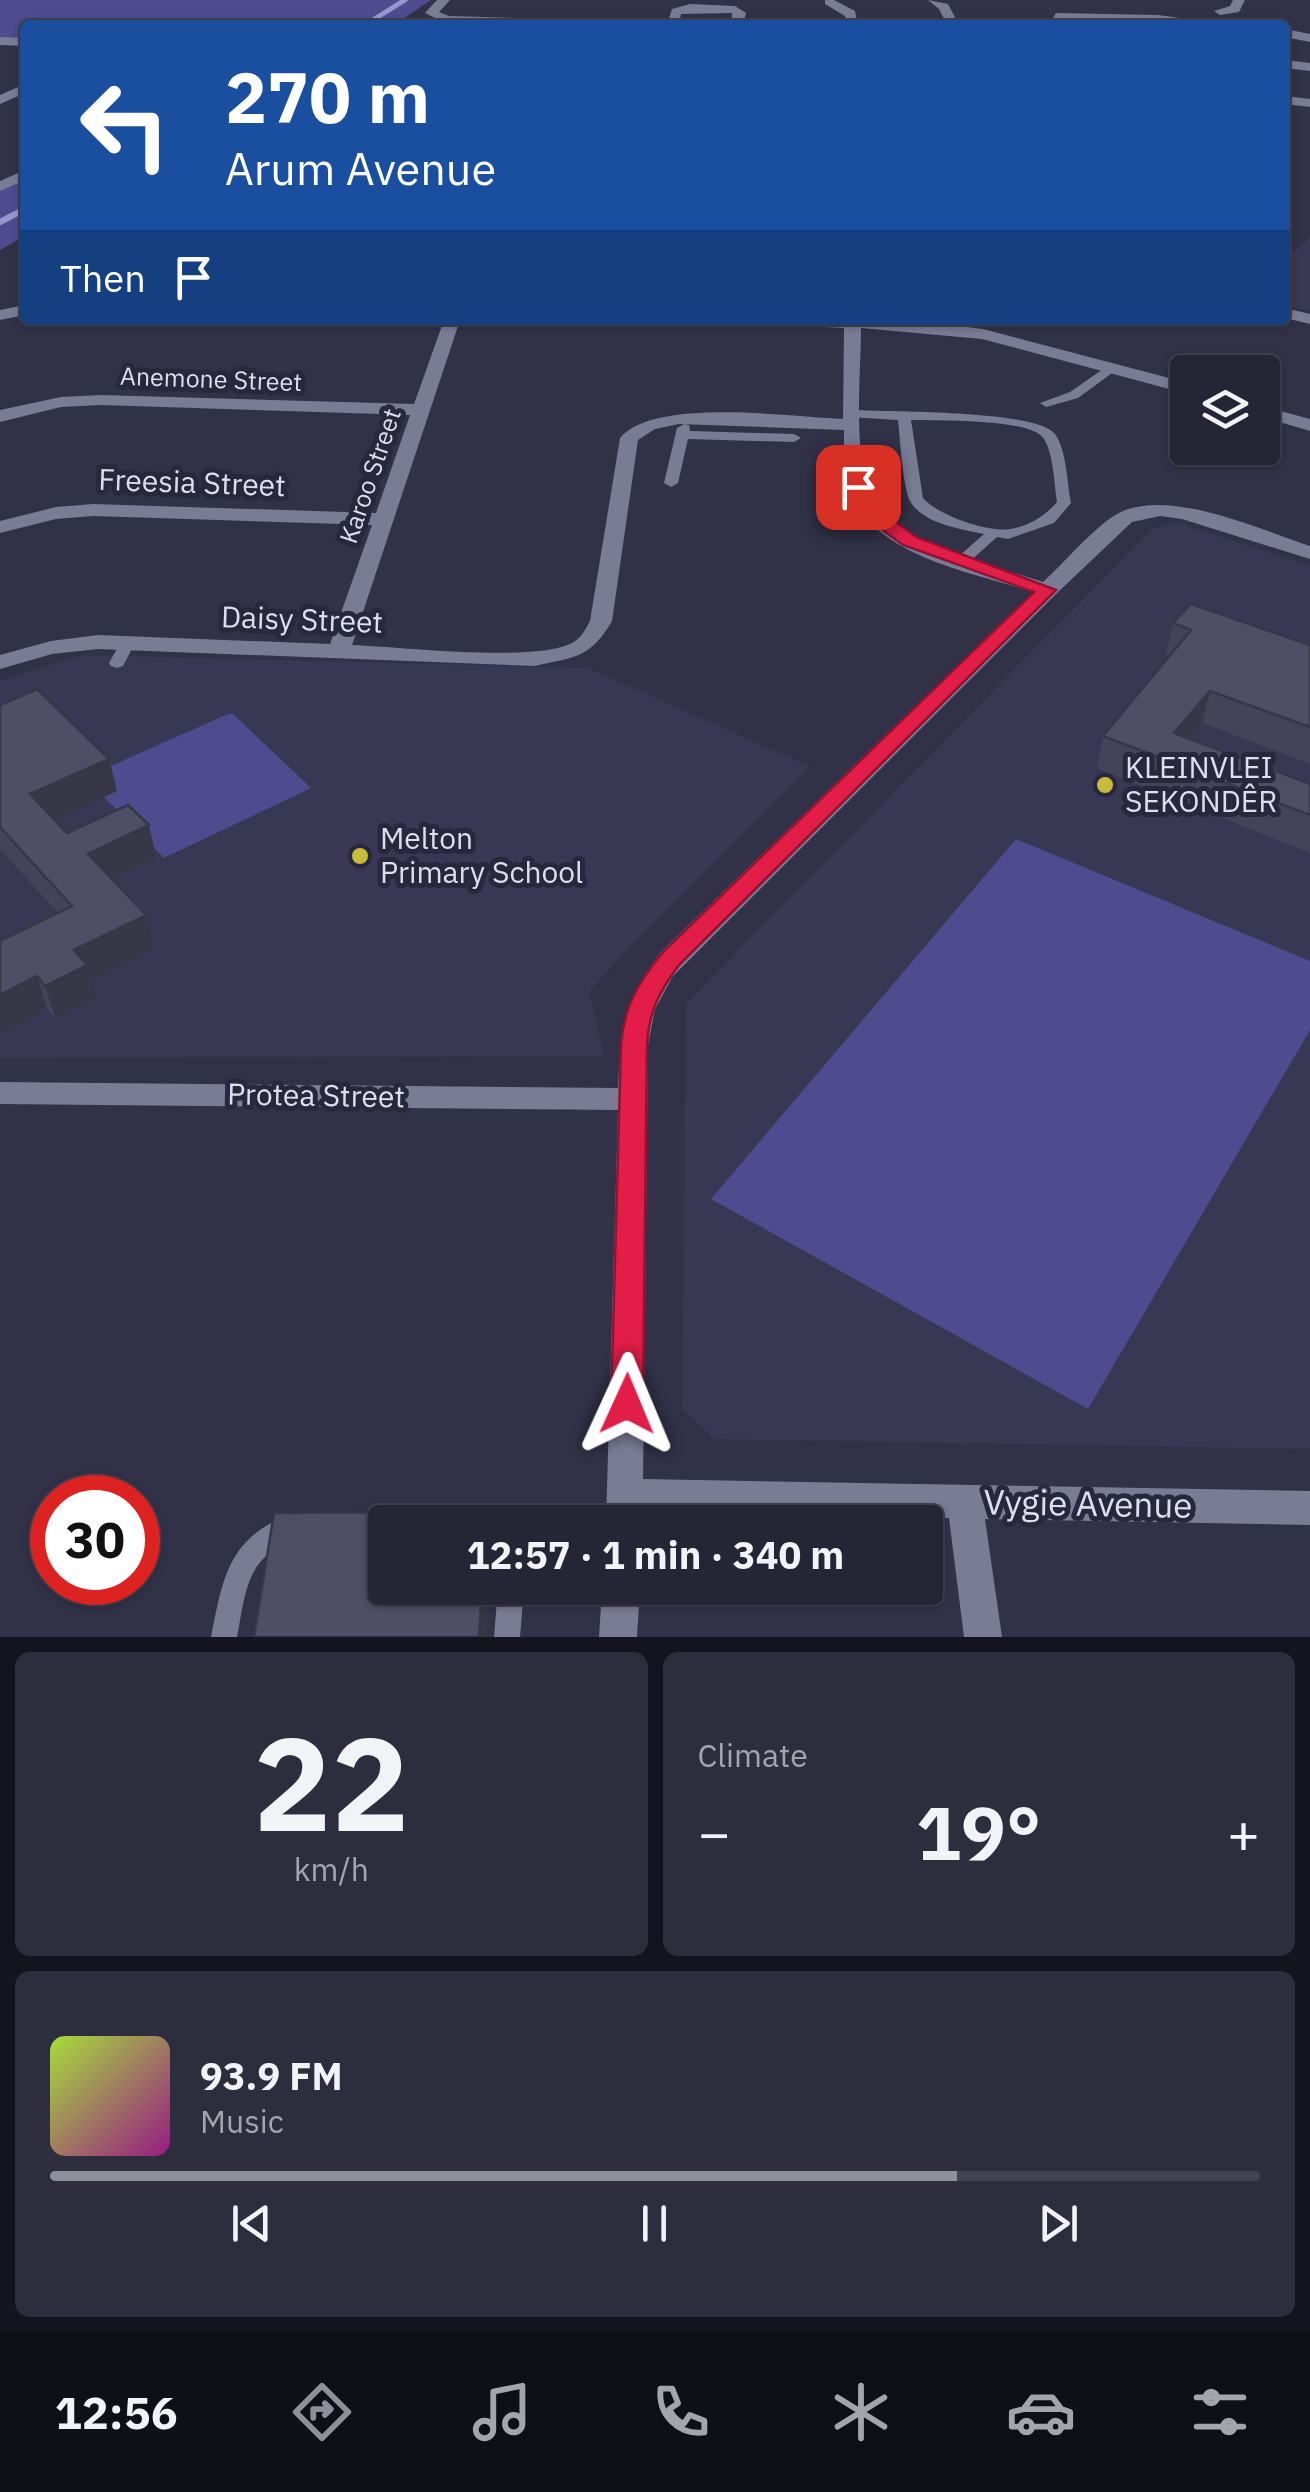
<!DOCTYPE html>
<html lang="en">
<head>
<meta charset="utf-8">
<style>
  :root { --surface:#252536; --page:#2d2d3e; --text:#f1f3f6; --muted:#a3a5ad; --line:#424251; --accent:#8c9099 }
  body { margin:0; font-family:"IBM Plex Sans",sans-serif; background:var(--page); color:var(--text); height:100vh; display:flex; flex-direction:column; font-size:38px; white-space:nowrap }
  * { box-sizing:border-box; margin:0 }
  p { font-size:32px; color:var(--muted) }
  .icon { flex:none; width:55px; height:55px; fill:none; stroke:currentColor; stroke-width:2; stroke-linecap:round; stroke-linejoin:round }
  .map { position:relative; height:1637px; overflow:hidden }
  .details { display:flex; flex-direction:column; gap:15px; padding:15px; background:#14141e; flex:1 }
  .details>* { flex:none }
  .banner { position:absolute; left:20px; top:20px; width:1270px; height:305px; border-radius:10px; box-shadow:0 2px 8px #0004,0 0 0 2px var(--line); background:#1a4fa0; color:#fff; overflow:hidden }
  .controls { position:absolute; left:1170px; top:355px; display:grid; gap:20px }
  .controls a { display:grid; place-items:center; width:110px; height:110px; border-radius:10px; background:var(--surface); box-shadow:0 2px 8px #0004,0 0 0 2px var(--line); font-size:50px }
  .speed { position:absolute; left:30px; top:1475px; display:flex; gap:20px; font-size:50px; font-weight:700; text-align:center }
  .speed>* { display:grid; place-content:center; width:130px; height:130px; border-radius:50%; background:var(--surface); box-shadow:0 2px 8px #0004,0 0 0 2px var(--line); line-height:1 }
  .speed .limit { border:15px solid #d22; background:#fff; color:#111 }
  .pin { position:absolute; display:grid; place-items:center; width:85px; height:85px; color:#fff; margin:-42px; border-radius:20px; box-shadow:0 5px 15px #0006 }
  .me { position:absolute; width:110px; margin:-55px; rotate:1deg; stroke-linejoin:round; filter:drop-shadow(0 0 8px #0008) }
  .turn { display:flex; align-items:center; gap:35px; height:210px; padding:0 40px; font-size:45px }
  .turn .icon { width:130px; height:130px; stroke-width:2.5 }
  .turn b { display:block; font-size:70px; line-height:85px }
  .then { display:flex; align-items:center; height:95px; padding:0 40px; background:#0003; gap:20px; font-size:38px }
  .big { font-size:75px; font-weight:700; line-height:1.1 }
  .details .tile { flex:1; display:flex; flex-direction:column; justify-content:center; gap:15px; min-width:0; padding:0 35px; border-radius:15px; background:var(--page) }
  .details .dial { align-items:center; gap:0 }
  .dial b { font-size:130px; line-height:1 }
  .song { display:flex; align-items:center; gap:30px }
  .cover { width:120px; height:120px; border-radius:15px; background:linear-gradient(135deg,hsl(80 70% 55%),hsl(310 70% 35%)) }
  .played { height:10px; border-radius:5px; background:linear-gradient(90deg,var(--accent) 75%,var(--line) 75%) }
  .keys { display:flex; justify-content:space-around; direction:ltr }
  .heat { display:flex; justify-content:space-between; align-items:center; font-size:55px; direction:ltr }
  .details .tiles { flex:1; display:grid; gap:15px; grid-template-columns:1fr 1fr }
  .tile:last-child { grid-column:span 2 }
  .trip { position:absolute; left:368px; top:1505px; width:575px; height:100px; border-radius:10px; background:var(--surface); box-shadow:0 2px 8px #0004,0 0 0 2px var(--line); font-weight:700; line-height:100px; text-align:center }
  .menu { display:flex; height:160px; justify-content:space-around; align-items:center; background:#0f0f16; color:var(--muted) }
  .menu .icon { width:70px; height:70px }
  .menu .active { color:var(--accent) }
  .menu b { font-size:45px; color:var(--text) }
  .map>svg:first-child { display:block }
  .built { fill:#383855 }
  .green { fill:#4e4b8e }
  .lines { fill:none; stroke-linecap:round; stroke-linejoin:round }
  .stream-far1 { stroke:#9797ce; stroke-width:5 }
  .stream { stroke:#9797ce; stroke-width:6 }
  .lane { fill:#7a7b95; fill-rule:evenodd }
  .street { fill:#7a7b95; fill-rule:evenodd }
  .wall { fill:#434359 }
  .shaded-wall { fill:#373748 }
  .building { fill:#4e4e67; stroke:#373748; stroke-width:2.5 }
  .route { fill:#e11d48; stroke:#92132f; stroke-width:2.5 }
  .poi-dot { fill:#c8bb3b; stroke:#27273d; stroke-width:4 }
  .labels { text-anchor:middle; stroke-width:10; stroke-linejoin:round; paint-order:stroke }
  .far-street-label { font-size:25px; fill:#dedfee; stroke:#27273d }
  .street-label { font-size:30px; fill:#dedfee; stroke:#27273d }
  .poi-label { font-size:30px; fill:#dedfee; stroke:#27273d; text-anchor:start }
  .near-street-label { font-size:35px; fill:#dedfee; stroke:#27273d }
</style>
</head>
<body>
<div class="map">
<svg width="1310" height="1637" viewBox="0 0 1310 1637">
  <rect width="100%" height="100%" fill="#313148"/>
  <!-- built -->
  <path class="built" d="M1310,237V311L1285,305V260Z
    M1175,522L1310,566V1449L715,1439L682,1409L686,1004L1152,529Z
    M82,655L588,668L811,767L631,945L589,992L604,1056L0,1058V681Z"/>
  <!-- green -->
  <path class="green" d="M0,0H431L394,25H25V40L0,39Z
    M25,178V236L0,250V191Z
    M228,714H233L311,788L164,858L104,797L116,791L97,772Z
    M1016,839L1310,961V1030L1088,1409L711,1199Z"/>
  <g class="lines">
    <!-- stream-far1 -->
    <path class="stream-far1" d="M365,25L405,0"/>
    <!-- stream -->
    <path class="stream" d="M0,222L25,209"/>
    <!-- lane -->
    <path class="lane" d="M1109,365L1119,368L1078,398L1046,407L1040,403L1070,392Z
      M854,410C888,412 1038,410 1055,434C1067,451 1067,483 1071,503L1054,523L1008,539L997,537L968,563H958V557L984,534C961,529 923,524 910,501C903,487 900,438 898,420L849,417V411ZM911,420C936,421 1032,418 1044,439C1054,456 1054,483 1057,502C1045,516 1029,526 1010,529C989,533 937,515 923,498Z
      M684,424L689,425L690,431L794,434L801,438L794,442L688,439L678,483L671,487L664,483L677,428Z
      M127,638L135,643L123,666L117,668L111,666L109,663L122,640Z
      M291,1514L300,1518L304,1526C297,1541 279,1544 267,1555C244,1575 243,1609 237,1637H211C223,1577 228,1538 291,1514Z
      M498,1588H524L520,1637H494Z"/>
    <!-- street -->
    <path class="street" d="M437,0H450L439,12L449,16L612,21L618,25L447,24L425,13Z
      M825,0H834L855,11L858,25H846L845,16L825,4Z
      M928,0L948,4L959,25H947L939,9Z
      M1233,0H1245L1239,12L1220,15L1214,11L1230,6Z
      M690,4L735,6L746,13L743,25H731L732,13L681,14L679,25H667L672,9Z
      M1056,13L1158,15L1232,25L1052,20Z
      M1285,29L1310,34V42L1285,37Z
      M0,37L25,38V46L0,45Z
      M1285,60L1310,63V71L1285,68Z
      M25,84V93L0,104V95Z
      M1285,96L1310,99V107L1285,104Z
      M25,170V180L0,191V181Z
      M25,305V315L0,320V310Z
      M1285,308L1310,314V324L1285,318Z
      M444,320H460L352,645C401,647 530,662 570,644C581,639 585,630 590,621L620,438C655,397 790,417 843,419L844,328L780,325L772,320H910L983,329L1188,383V394L982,339L861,328C861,376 852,455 872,498C895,545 997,566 1043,582C1065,562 1093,528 1117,514C1167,486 1260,530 1310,546V559L1182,519L1160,516L1132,522L1055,595L673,976L655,1009L648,1045L643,1479L1310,1491V1525L985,1519L1002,1637H964L949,1518L642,1512V1522H606L618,1110L0,1104V1082L618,1088C620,1034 627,995 661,952L1033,592C976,573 884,559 854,500C844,480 844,452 844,430L679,424L655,429L638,440L612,621C590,659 574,657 534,666L98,649L52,654L0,669V655L51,641L98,635L330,644L372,525L93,516L56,519L0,533V521L56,507L93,504L376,513L410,415L101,405L61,407L0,422V410L61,397L101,395L414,404Z
      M1262,406L1310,419V431L1262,417Z
      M602,1588H640L637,1637H599Z"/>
  </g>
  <!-- wall -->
  <path class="wall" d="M1173,623L1310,645V764L1202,723L1189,739L1310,784V853L1097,768L1103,736L1169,656L1166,655Z
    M0,705L117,791L55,820L67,833L149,825L156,858L112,879L154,948L91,980L97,998L56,1019L47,1009L0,1034V941L58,913L0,849Z"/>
  <!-- shaded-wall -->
  <path class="shaded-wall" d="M1210,691L1202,723L1171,762L1174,733Z
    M109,759L117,791L40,827L30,794Z
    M149,825L156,858L96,887L88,854Z
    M146,915L154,948L91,980L97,998L56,1019L45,986L74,950Z
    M37,976L47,1009L0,1034V995Z
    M482,1588H490L487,1637H479Z"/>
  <!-- building -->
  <path class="building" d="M1191,604L1310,645V727L1210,691L1174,733L1310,784V815L1103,736L1191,630L1173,623Z
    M37,689L109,759L30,794L67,833L128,805L149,825L88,854L146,915L74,950L87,965L45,986L37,976L0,995V941L72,906L0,827V705Z
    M487,1512L486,1522H385V1588H482L479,1637H254L274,1513Z"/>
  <!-- route -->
  <path class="route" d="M858,482L865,483L879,510L916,537L1056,590L679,965C659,992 649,1011 647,1045L643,1404L638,1414L627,1418L616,1414L611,1404L621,1045C624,1006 638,983 662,953L1034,592L903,545L865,517L850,487Z"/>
  <!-- markers -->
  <g class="poi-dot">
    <circle cx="1105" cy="785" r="10"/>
    <circle cx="360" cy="856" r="10"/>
  </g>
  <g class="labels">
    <!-- far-street labels -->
    <g class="far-street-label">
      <text transform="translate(211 379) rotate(2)" y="9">Anemone Street</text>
      <text transform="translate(370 476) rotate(-71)" y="9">Karoo Street</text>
    </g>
    <!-- street labels -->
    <g class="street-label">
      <text transform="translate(192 483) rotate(2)" y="10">Freesia Street</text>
      <text transform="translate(302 620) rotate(2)" y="10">Daisy Street</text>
      <text transform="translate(316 1096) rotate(1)" y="10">Protea Street</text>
    </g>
    <!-- poi labels -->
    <g class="poi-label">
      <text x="1125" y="778">KLEINVLEI<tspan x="1125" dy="34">SEKONDÊR</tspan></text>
      <text x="380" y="849">Melton<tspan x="380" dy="34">Primary School</tspan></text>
    </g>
    <!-- near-street labels -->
    <g class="near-street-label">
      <text transform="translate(1088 1504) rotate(1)" y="12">Vygie Avenue</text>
    </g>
  </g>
</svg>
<div class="controls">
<a><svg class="icon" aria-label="layers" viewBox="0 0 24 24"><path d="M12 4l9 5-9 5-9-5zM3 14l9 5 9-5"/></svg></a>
</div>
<div class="speed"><div class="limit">30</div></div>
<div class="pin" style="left:858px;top:487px;background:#d93025"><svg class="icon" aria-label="arrive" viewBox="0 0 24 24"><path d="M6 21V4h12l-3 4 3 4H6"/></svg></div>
<svg class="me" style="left:627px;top:1404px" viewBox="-20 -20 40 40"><path d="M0-17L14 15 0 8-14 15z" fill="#e11d48" stroke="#fff" stroke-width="4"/></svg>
<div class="trip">12:57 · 1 min · 340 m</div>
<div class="banner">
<div class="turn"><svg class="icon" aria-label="left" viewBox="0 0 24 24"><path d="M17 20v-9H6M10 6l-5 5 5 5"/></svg><div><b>270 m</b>Arum Avenue</div></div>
<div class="then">Then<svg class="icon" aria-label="arrive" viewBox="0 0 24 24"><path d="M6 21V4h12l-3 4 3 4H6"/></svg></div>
</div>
</div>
<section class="details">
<div class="tiles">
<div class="tile dial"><b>22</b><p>km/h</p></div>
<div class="tile"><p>Climate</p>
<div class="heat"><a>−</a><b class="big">19°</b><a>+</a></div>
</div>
<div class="tile">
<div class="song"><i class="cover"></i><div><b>93.9 FM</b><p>Music</p></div></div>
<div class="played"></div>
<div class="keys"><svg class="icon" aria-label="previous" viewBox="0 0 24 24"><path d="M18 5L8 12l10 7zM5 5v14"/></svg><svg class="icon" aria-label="pause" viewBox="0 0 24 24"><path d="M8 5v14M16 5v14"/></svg><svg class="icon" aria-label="next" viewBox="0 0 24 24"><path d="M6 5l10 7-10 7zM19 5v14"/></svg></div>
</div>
</div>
</section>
<nav class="menu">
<b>12:56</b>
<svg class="icon active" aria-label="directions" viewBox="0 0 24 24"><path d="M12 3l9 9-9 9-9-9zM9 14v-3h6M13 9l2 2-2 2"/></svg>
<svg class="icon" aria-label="music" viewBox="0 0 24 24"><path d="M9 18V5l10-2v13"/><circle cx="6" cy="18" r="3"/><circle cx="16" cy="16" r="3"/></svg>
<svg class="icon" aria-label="phone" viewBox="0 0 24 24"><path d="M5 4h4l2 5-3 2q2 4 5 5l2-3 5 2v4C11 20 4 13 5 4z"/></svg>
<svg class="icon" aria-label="climate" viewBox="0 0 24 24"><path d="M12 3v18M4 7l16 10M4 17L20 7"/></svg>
<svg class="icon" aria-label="car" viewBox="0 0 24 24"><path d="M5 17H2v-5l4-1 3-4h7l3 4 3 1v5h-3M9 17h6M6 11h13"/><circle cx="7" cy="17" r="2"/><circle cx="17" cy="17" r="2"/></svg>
<svg class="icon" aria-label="filters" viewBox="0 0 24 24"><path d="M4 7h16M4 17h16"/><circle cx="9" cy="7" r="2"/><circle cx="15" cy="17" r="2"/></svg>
</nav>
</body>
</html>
